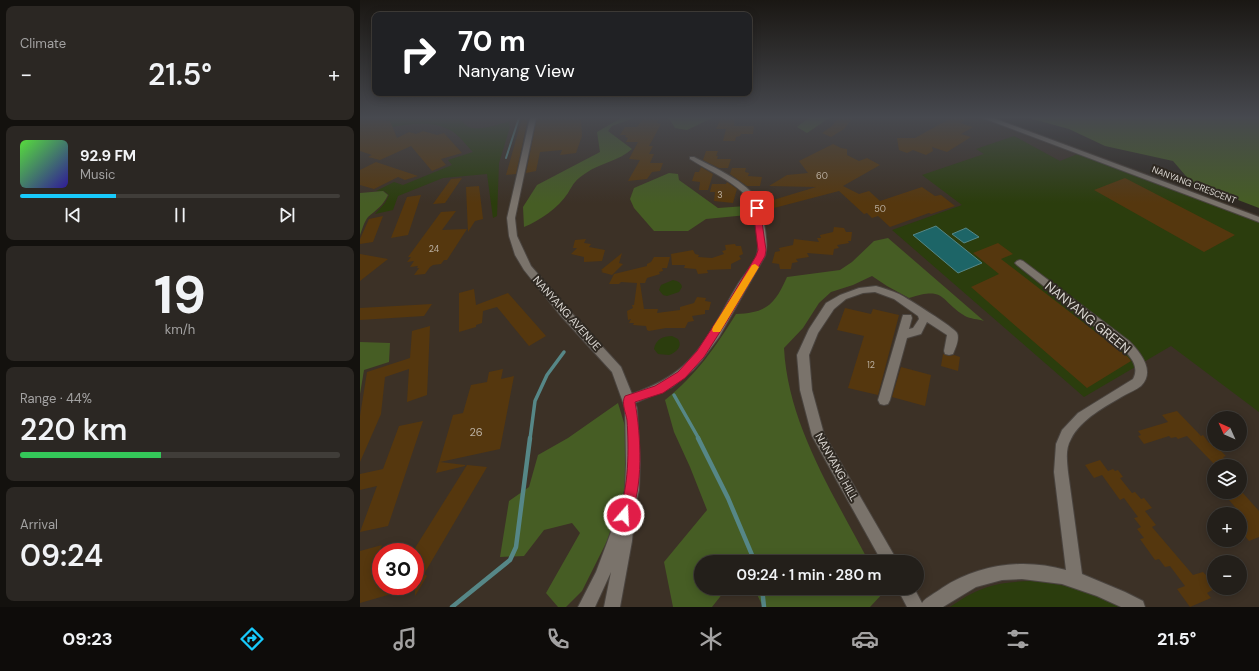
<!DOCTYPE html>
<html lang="en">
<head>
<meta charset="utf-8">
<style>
  :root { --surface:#231f1a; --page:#2b2723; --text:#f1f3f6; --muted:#a3a2a2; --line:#403d39; --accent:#18cafc }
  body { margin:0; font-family:"DM Sans",sans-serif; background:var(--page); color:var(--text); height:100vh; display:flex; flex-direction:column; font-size:15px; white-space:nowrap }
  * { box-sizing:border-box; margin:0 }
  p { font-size:13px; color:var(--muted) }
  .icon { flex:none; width:22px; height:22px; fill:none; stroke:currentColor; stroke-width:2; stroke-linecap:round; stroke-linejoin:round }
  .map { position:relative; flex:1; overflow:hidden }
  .panel { display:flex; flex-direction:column; gap:6px; padding:6px; background:#13110e; width:360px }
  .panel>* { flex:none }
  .guide { position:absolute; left:12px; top:12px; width:380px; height:84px; border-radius:8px; box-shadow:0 2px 10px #0003,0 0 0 1px var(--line); background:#202124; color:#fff; overflow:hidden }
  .needle { width:26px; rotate:315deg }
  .tools { position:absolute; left:847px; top:411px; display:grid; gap:8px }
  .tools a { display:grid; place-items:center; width:40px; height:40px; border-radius:50%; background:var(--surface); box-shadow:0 2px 10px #0003,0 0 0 1px var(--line); font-size:20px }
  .speed { position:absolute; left:12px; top:543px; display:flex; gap:8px; font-size:20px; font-weight:700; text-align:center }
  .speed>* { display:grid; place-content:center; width:52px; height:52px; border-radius:50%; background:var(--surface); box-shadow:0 2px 10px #0003,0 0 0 1px var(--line); line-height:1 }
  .speed .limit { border:6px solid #d22; background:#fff; color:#111 }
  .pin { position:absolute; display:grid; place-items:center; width:34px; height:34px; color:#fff; margin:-17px; border-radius:8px; box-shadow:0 2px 6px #0006 }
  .me { position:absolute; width:44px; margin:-22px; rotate:19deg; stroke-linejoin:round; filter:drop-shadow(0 0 3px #0008) }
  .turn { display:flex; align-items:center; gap:14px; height:84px; padding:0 20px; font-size:18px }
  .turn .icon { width:52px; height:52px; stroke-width:2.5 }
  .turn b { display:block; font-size:28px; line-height:34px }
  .big { font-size:30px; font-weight:600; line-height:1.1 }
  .panel .card { flex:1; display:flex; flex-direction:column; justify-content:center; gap:6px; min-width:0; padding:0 14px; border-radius:8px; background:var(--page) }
  .panel .dial { align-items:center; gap:0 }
  .dial b { font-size:52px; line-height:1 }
  .song { display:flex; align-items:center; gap:12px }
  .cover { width:48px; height:48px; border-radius:6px; background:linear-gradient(135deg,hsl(110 70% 55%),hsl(250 70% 35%)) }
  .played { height:4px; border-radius:2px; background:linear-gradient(90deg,var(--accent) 30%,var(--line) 30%) }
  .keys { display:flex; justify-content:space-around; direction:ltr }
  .heat { display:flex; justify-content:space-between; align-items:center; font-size:22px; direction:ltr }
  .charge { height:6px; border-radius:3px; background:linear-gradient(90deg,#34c759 44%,var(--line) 0) }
  .trip { position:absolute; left:334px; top:555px; width:230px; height:40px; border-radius:20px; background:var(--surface); box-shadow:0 2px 10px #0003,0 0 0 1px var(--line); font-weight:600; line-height:40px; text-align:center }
  .menu { display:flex; height:64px; justify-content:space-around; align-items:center; background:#0e0c0a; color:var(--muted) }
  .menu .icon { width:28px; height:28px }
  .menu .on { color:var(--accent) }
  .menu b { font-size:18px; color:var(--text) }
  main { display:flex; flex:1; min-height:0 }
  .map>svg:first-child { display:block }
  .built { fill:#3c3126; fill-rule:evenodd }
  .green { fill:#2b3d0d }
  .forest { fill:#465d24 }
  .water { fill:#1d6567; stroke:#568787 }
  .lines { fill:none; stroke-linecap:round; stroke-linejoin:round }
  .stream-far2 { stroke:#568787; stroke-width:2 }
  .stream-far1 { stroke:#568787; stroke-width:3.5 }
  .stream { stroke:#568787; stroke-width:4.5 }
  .building { fill:#55370e }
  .minor-casing { stroke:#4a443f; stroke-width:2 }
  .minor { fill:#7a736b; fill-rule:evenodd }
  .route { fill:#e11d48; stroke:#92132f }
  .slow { fill:#f59e0b }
  .labels { text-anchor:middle; stroke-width:4; stroke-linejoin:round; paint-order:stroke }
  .number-label { font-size:9px; fill:#baafa1 }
  .far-street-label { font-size:9px; fill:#dbd7d2; stroke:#2f2922 }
  .street-label { font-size:11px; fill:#dbd7d2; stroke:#2f2922 }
  .near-number-label { font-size:11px; fill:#baafa1 }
  .near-street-label { font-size:13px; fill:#dbd7d2; stroke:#2f2922 }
</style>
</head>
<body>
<main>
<section class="panel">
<div class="card"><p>Climate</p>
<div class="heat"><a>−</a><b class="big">21.5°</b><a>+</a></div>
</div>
<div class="card">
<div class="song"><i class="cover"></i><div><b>92.9 FM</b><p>Music</p></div></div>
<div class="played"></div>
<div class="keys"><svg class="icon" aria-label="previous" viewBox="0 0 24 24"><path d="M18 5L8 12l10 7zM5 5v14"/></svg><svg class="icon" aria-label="pause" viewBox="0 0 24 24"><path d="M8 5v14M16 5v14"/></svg><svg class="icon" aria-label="next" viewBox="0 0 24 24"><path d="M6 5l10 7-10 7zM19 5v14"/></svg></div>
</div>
<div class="card dial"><b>19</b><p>km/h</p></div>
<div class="card"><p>Range · 44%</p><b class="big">220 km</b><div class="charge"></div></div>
<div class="card"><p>Arrival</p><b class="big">09:24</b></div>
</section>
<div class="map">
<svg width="899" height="607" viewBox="0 0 899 607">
  <rect width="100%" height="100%" fill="#2f2922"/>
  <!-- built -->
  <path class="built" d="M0,118H637L899,215V607H0ZM854,418H880V444H854ZM854,466H880V492H854ZM854,514H880V540H854ZM21,552H55V586H21ZM341,562H557V588H341ZM854,562H880V588H854Z"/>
  <!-- green -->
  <path class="green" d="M30,118H100C102,121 106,126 109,127C120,131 140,124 150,121L149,125L150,127L139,163L137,216L133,218L127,174L83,178L38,196L33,210L15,214L25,203L29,195L24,191H16L34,182L43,185L92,165L88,160L113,152C106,145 99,135 90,130C66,117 30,127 5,134Z
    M654,136L700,161L720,153L899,220V412L811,346L724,397L532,230L602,205L562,175L624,154L616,149Z
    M313,280C317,281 321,282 322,287L319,292L307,296L303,295L299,290L301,285Z
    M312,336L318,339C323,347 316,352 309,355L298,354L294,349C296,339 303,336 312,336Z
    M671,581C702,584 733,590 759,607H590C618,587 636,582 671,581Z"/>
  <!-- forest -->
  <path class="forest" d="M261,118H274L252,126L248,131L272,149C259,161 240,163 226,173C215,180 214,183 208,193C198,208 181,220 164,227L163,207L177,185L240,152L237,132Z
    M307,118H352L327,130L315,128L310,120Z
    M448,118H469L447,133L437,127Z
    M669,118H899V208L831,182L813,161L745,146L709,129Z
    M309,173L318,174L319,180L358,208L386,206L387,215L346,219L328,231H294L274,208L270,199L274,188Z
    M23,191L28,195C23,206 16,210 8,217C4,222 2,230 0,235V193Z
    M528,238L624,321C618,319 610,319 605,316C579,300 586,286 549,298L527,286L512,276L493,285L471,292L459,303L443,328L424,348C428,425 474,495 509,562H341V588H367L352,607H313L304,562L347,510L330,467L314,432L305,400C337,374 354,349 376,314C407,313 415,304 427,277L480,270L492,262L514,241Z
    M0,342L30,343L29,362L4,370L0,394Z
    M258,403L268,436L265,488L247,541L222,591L206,607H198L186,593L220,533L212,523L184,530L164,556L140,557L149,501L169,487L178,455L208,438Z
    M394,588H523L525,591L510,607H403Z"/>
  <!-- water -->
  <path class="water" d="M576,226L622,263L598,273L553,235Z
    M606,228L619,237L604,243L592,234Z"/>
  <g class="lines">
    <!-- stream-far2 -->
    <path class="stream-far2" d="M146,158L159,118"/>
    <!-- stream-far1 -->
    <path class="stream-far1" d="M314,395L339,439
      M170,439L175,401L187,375L204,352"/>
    <!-- stream -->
    <path class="stream" d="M338,438L368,498L395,562
      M402,588L404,607
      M92,607L150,560L156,547L170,438"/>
  </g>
  <!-- building -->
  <path class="building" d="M0,118L30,121L37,138L49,132L56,134L63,131L77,135L84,133L102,153L81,159L86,165L72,171L51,146L20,160L8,157L12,155L0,151Z
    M162,118H168L156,174L146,175Z
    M177,118H221L222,136L216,153L200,155L202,150L180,152L176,171L166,173Z
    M283,118H299L297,123L301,124L289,146H293L289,154H294L290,163H303L300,171L292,172L287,179L268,181L280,160L269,159L278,142H266L268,138L265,137L266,135H260L265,127H277Z
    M361,118H375L374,126H394L393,134H381L380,136L376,137L375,141H363L366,129H356Z
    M478,118H493L484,129L471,137L462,133L472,126Z
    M591,118H608L600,123L613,127L601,134L611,137L587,152L572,147L573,151L566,155L553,150L547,153L539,150L537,138H555Z
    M473,144L481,148L487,149V155L499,161L507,158L520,165L483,186L499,194L509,191L520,201L562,187L575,196L581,195L595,206L571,214L569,213L530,227L518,216L512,218L507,213L504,214L479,191L414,208L413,200L456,187L409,186L427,175L448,173L439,161Z
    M346,151H358L356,156H358L357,159H371L368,168H359L343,160Z
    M16,162L58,176L45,180L38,177L14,189L0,185V170Z
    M341,167L353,174L348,190H339L340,182L332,181L335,172H339Z
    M372,168H386L385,172L389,173L388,176L402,177L400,186H387L370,174Z
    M102,178L85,203L73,204L91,179Z
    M765,178L875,235L844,252L734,190Z
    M367,182L377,189L373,203L354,201L355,192H350L352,184H366Z
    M119,186L123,219L115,221L108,232L106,187Z
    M61,195L48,235L31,238L47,197Z
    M96,211L82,230L107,229L87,260H84L81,264L73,265L70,267L65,274L54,275L59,268H57L58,266L50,267L54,261L47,262L51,257H48L81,212Z
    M23,216L13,242L0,244V239L9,219Z
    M474,227L484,228L486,232H492L491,241H488L489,243L477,245L479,248L474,249L473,255L447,253L449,257L436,259L438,262L432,263L431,269H420L419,264L412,263L415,252L420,251L419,248L433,245L434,239L459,242L457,238H461L460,235L473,232Z
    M226,239L224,243L231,244L229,247L245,250L242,261L224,262V257L211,254L217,248H213L215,240Z
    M638,243L653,254L641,259L768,357L771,361L727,388L611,287L639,274L613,253Z
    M375,244L376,246H381L383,254L379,256L381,259L371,264V269L347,270L348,273L338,274L336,269L324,268L325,265H312L311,254L333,250L335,254L339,255L338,257L352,258L364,254L362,251L366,250L365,245Z
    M262,253L259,263L263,264L252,275L241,272L243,271L241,270Z
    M0,254L28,259L0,281Z
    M294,257H310L307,268H302L303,271L299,272L300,274L287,278L285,283H280L284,309H298L297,313L320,310V307L334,303L337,297L346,298L345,301L351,302L349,310H345V314L332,316L334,321L328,322L325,328H306L289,331L287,330L286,326L273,325L274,323H269L271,319L268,320L267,311L273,308L272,305H274L277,283L261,282L259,284H249L254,274L287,266V264L291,262Z
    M114,289L116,305L148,293L186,336L169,346L137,307L123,311L122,323L116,325V327L99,332V293Z
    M72,304L64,316L0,320V308Z
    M485,308L511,314L513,309L539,315L518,395L488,388L504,336L477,330Z
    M70,326L67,395L47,402L49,369L25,377L21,414L0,462V416L7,372L50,358L52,331Z
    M583,354L589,356L594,355L600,357L598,371L581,366Z
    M541,367L571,375L565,406L532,397Z
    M143,369L141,379L154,376L140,449L80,462L105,465V466L76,473L93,415L103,413L111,385L127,382L129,372Z
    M817,411L841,436L843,435L849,443L852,442L866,456L863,457L872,466H856L827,436L818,439L816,437L811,438L809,436L784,444L778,436L781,435L778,431L808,422L802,415Z
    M63,421L28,526L0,532L17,486L0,490V474L23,469L39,426Z
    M740,460L748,471L753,469L755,471L758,470L763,477L760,478L772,493L775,492L781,499L784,498L792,508L785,511L796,525L792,527L833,575L843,572L846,575L854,571V589L847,593L851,598L830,607L817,589L825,586L810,566L805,567L799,559L795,560L780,539L784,538L777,529L781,527L774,518L778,517L764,498L760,500L742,475L734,478L725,465Z
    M107,465L127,467L64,574L67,576L55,596V548Z
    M865,492H882L899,511V537L889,541L880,530V525L888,522L869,500H872Z
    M22,545L12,578L21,575V586H52V588L0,603V551Z"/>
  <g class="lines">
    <!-- minor casing -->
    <g class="minor-casing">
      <path id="minor" d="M170,118H176L155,218L157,236L171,266L208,309L261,367L272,394C291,387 309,379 324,365C348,343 361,312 378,284C384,274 394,265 397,254C400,242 396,210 389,200C378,183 347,170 330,159V157H334C353,167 388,182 398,201C402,209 403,220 405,229C406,238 408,247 405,256L359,337L342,360L333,370L312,387L275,403L277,408L280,464L279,490L275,507L272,541L260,607H244L251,572L235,607H218L236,572L257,516L261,510L265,490L266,464L265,408L252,372L200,315L164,270L155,255L149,236L147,218Z
        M623,118H633L899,217V222Z
        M660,260L663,261L769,341C780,352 796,371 781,386C776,390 770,392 765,395C746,406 721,419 711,439C705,449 707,461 708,472L722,574L765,592L783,601L785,607H761L737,596L702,584L662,579L642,580L616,587L583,607H547L537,588H554L562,603C566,597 576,593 582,588C619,564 664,558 706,570L694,472L696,444L702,430L718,413L773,379C780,366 770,356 761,347L657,265L655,263L657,261Z
        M516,286C524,288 532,291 539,294C547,298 595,328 597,333C600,339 595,349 593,354L589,355L585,354L584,351L587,335L567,322L561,334L547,338L530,400L528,404L524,405L520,404L518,400L542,318L543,315H551L552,318L549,329L553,328L559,319L558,316L534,299L515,292L503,293L486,299L474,309L458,333L449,355L452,390L464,434L538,562H522L452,436L440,390L437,355L449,329L466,303L480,295L499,288Z"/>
    </g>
    <!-- minor -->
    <use href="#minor" class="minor"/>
  </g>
  <!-- sky -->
  <linearGradient id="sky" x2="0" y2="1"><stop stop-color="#1a1713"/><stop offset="0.58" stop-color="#47494f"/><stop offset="1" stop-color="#47494f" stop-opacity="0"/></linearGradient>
  <rect width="899" height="203" fill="url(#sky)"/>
  <!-- route -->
  <path class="route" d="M397,206L400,208L406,250L405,256L367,321L344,357L325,378L303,393L275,402C281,436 284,488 269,519L264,521L260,519L258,515C269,489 269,448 267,420C266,413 261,403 265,396L295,386L318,372L337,351L360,316L396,256L398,250L393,208Z"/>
  <!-- slow -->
  <path class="slow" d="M395,264L399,267L360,332H353L352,330L353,327L392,265Z"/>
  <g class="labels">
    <!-- number labels -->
    <g class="number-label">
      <text x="462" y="179">60</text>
      <text x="360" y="198">3</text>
      <text x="520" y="212">50</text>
      <text x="74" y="252">24</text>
      <text x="511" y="368">12</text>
    </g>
    <!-- far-street labels -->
    <g class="far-street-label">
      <text transform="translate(834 185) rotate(21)" y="3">NANYANG CRESCENT</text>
    </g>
    <!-- street labels -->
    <g class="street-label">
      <text transform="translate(207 313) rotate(48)" y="4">NANYANG AVENUE</text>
      <text transform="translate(477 467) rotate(61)" y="4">NANYANG HILL</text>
    </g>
    <!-- near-number labels -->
    <g class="near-number-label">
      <text x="116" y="436">26</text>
    </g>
    <!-- near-street labels -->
    <g class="near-street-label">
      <text transform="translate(728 317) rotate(39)" y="5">NANYANG GREEN</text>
    </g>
  </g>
</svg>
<div class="tools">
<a><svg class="needle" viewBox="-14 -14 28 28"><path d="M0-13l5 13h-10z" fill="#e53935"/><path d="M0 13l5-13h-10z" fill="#a3a2a2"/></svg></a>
<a><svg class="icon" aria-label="layers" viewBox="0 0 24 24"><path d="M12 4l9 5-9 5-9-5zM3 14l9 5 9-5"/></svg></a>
<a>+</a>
<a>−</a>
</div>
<div class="speed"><div class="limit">30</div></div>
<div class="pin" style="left:397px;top:208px;background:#d93025"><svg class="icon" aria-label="arrive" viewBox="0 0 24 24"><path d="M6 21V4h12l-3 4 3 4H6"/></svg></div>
<svg class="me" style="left:264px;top:515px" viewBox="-20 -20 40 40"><circle r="17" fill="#e11d48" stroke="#fff" stroke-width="3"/><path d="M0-11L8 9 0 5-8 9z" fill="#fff"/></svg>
<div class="trip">09:24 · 1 min · 280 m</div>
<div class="guide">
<div class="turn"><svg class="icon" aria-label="right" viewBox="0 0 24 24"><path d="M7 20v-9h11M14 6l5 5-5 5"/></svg><div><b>70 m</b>Nanyang View</div></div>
</div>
</div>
</main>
<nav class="menu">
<b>09:23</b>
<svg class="icon on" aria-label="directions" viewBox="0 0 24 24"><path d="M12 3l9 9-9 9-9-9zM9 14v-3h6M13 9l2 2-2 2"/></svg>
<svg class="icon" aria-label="music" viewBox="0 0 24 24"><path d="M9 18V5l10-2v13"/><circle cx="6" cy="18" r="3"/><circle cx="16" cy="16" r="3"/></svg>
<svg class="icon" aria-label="phone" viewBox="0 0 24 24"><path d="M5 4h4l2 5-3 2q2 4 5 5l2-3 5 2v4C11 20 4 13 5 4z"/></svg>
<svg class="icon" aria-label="climate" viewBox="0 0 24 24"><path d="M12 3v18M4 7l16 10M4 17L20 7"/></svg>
<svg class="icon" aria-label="car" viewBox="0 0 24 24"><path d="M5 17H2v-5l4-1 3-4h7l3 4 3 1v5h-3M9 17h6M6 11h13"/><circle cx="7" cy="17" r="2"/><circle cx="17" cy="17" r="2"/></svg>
<svg class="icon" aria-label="filters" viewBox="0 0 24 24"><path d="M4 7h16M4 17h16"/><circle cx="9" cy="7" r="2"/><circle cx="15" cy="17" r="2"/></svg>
<b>21.5°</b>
</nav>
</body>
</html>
